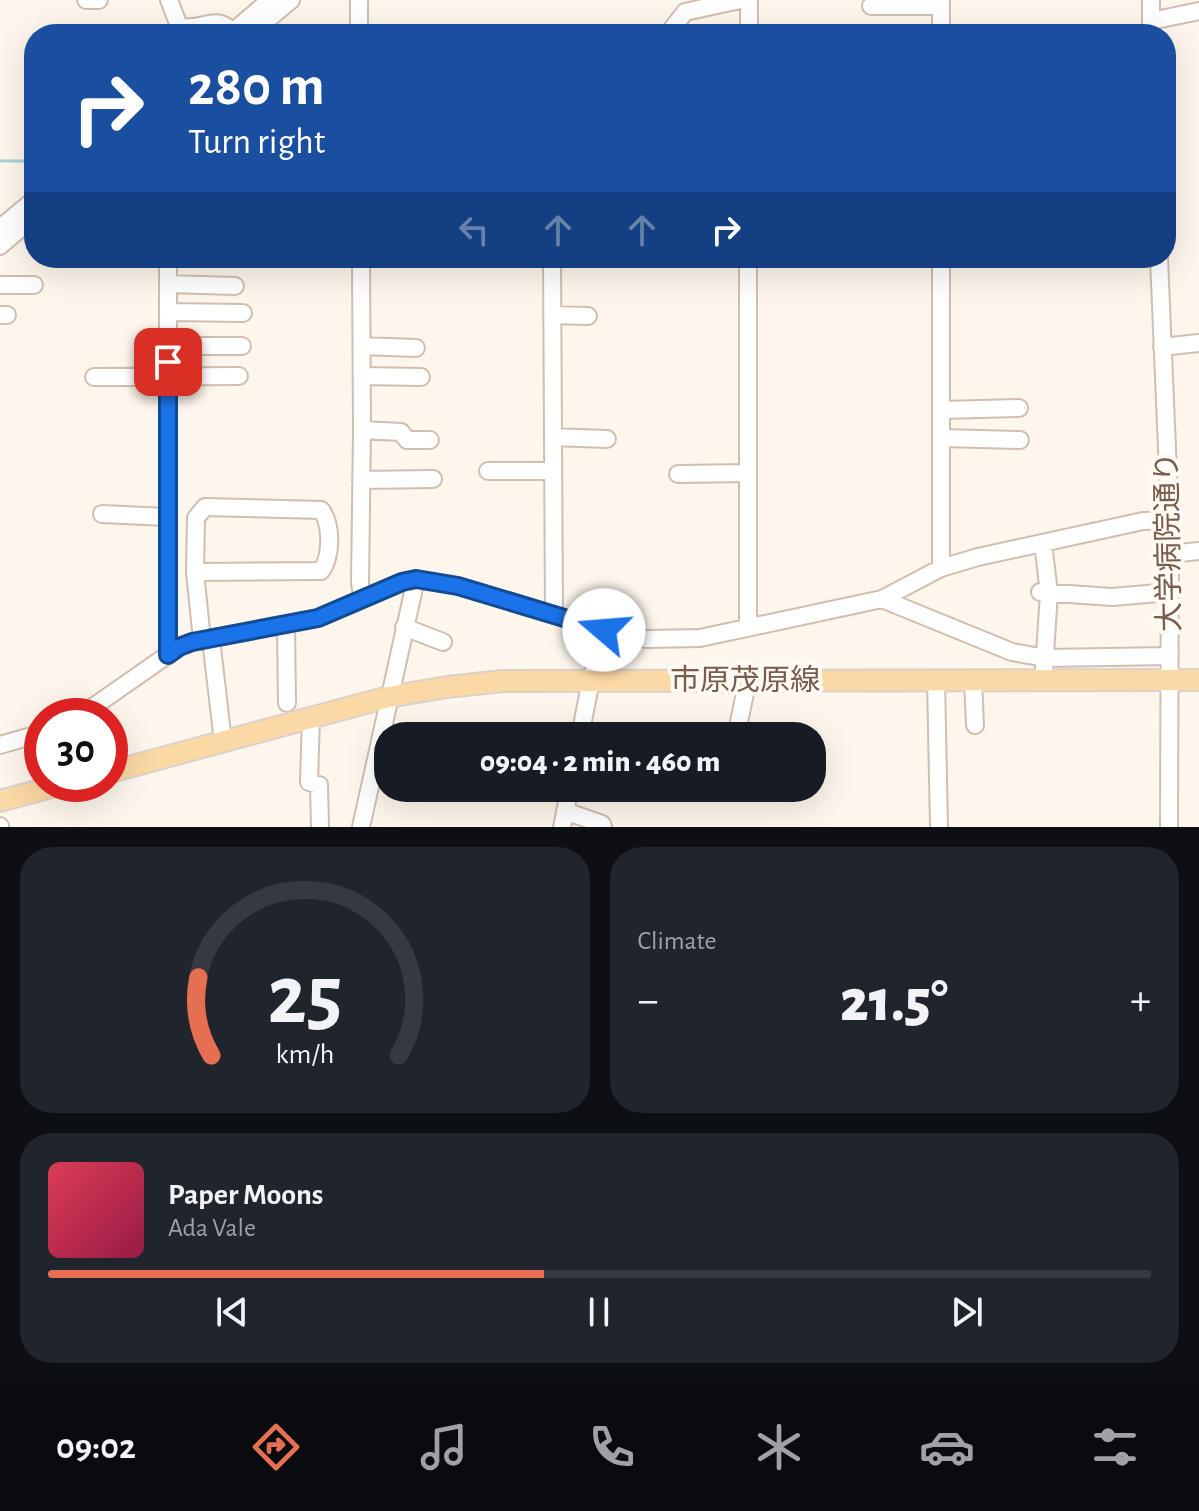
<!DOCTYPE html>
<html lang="en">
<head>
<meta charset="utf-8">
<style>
  :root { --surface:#171b24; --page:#20242c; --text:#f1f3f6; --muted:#9ea1a6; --line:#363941; --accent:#e76f51 }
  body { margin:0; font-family:"Alegreya Sans","Noto Sans JP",sans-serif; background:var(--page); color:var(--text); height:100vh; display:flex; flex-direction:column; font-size:30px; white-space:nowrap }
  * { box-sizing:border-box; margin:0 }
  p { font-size:26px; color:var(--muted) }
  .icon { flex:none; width:44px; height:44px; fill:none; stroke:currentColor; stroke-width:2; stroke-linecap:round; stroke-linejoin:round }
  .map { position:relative; height:827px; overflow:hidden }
  .side { display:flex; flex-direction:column; gap:20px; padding:20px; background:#0d0f14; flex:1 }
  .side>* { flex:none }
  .banner { position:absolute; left:24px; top:24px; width:1152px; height:244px; border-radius:32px; box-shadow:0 8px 32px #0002; background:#1a4fa0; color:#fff; overflow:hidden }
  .speed { position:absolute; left:24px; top:698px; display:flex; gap:16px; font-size:40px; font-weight:700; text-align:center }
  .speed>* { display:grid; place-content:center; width:104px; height:104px; border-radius:50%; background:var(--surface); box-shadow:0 8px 32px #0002; line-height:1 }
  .speed .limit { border:12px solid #d22; background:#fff; color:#111 }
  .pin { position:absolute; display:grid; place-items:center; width:68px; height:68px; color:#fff; margin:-34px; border-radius:16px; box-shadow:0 4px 12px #0006 }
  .me { position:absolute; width:88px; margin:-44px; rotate:288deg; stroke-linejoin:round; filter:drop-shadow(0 0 6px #0008) }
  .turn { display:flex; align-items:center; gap:28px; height:168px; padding:0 32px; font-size:36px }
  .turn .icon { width:104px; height:104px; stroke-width:2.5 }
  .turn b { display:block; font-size:56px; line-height:68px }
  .lanes { display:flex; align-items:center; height:76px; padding:0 32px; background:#0003; justify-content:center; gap:40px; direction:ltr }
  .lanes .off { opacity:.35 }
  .big { font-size:60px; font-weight:800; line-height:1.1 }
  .side .card { flex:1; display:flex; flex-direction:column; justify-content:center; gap:12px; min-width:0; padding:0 28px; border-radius:32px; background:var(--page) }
  .side .dial { align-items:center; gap:0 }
  .dial svg { height:208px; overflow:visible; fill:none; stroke:var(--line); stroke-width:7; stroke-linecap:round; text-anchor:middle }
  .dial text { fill:var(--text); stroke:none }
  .song { display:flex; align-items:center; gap:24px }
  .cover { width:96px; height:96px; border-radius:12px; background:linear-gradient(135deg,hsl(350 70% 55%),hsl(340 70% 35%)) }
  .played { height:8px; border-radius:4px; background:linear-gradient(90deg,var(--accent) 45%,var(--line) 45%) }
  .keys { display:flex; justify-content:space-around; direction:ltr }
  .heat { display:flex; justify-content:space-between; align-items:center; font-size:44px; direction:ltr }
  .side .tiles { flex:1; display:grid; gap:20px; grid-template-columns:1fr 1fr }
  .card:last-child { grid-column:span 2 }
  .trip { position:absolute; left:374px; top:722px; width:452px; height:80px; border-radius:32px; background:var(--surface); box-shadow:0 8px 32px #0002; font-weight:800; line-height:80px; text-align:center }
  .tabs { display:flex; height:128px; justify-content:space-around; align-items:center; background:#090b0e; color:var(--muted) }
  .tabs .icon { width:56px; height:56px }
  .tabs .active { color:var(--accent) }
  .tabs b { font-size:36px; color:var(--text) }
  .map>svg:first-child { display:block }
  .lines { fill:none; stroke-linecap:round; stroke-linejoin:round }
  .stream { stroke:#a5d3da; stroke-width:3 }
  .minor-casing { stroke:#d1beb0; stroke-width:20 }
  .major-casing { stroke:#dad1cd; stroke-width:24 }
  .minor { stroke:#fff; stroke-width:16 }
  .major { stroke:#fbd9a5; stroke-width:20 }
  .route-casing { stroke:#114b97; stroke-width:20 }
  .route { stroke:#1a73e8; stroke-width:14 }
  .labels { text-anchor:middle; stroke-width:8; stroke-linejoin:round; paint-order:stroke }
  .street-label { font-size:30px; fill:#7a5c4d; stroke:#fffaf3 }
</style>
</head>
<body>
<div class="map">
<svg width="1199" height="827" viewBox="0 0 1199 827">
  <rect width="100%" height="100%" fill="#fdf6ec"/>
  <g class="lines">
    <!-- stream -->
    <path class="stream" d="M0,161H34"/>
    <!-- minor casing -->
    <g class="minor-casing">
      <path id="minor" d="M86,0H99
        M169,0L179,26C202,33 216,11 234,34
        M941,0V34
        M1151,0V34
        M871,6H941
        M1151,21L1199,11
        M230,34L270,0
        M250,34L291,0
        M359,34V0
        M668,34L685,12L740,0
        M749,34V0
        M0,228L34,200
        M0,246L34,217
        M361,258L362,430L360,584L363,599
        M552,258L554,614
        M748,258V628
        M1159,258L1170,520L1169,827
        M168,284L235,286
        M0,285H34
        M168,312L243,313
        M0,315H7
        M552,315L588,316
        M168,346H242
        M362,346L416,348
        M1162,347L1199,343
        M362,376L421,377
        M94,377L239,376
        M942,410L1019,408
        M362,430L401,432L407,440H430
        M553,437L607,439
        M942,438L1020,440
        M488,471H553
        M678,474L747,473
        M361,480L433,479
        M102,514L167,517
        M1043,543L1049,593L1044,669
        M1170,554L1199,551
        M941,568V258
        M195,572L321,571C332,556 332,524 321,510L205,507L196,518L195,572L202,640
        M1040,592L1112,597L1170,592
        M882,599L1012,652L1045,658L1170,656
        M286,625L287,703
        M404,627L443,642
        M211,639L223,742
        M168,655V258
        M936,680L939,827
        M973,680L975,725
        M80,716L179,647L192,642L318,618L402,582L416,579L458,586L604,630L646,639L700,638L882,599L941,568L978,557L1143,521L1170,520
        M311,718L309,782L319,785L320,827
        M580,736L591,680L604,630
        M736,736L748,679
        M0,745L42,733
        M565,811L602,824L603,827
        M0,826V827
        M361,827L416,579
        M562,827L570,788"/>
    </g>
    <!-- major casing -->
    <g class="major-casing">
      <path id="major" d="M110,772L388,697L447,687L503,681L1199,680
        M0,801L63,784"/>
    </g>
    <!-- minor -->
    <use href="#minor" class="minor"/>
    <!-- major -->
    <use href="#major" class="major"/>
  </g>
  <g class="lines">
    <!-- route casing -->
    <g class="route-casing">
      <path id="route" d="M168,362V655L179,647L192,642L318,618L402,582L416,579L458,586L604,630"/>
    </g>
    <!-- route -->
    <use href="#route" class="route"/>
  </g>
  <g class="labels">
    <!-- street labels -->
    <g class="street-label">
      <text transform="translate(1168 542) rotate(-91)" y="10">大学病院通り</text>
      <text x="745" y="690">市原茂原線</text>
    </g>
  </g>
</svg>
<div class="speed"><div class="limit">30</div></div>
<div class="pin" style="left:168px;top:362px;background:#d93025"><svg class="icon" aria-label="arrive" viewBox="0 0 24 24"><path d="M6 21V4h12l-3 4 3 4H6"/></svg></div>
<svg class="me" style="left:604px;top:630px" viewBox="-20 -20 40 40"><circle r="19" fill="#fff"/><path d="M0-13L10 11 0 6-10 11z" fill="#1a73e8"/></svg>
<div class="trip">09:04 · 2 min · 460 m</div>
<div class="banner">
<div class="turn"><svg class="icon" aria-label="right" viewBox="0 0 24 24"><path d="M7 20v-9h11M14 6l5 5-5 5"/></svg><div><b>280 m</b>Turn right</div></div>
<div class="lanes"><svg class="icon off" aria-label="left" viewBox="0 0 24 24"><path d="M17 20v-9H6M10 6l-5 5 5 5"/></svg><svg class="icon off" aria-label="ahead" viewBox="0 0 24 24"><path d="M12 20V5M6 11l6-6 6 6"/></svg><svg class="icon off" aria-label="ahead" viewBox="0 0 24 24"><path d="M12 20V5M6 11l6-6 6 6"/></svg><svg class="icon" aria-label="right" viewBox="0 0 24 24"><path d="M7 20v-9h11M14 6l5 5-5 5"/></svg></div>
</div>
</div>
<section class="side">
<div class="tiles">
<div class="card dial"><svg viewBox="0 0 100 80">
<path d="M14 69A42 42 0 1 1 86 69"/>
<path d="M14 69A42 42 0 0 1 9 39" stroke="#e76f51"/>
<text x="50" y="56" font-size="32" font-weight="700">25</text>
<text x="50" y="72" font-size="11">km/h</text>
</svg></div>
<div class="card"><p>Climate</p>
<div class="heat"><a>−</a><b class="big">21.5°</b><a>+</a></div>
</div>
<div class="card">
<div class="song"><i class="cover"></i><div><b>Paper Moons</b><p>Ada Vale</p></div></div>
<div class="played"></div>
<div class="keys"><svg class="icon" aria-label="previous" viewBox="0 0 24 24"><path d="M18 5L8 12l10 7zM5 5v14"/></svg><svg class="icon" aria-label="pause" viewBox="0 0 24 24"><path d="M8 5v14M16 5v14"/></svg><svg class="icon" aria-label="next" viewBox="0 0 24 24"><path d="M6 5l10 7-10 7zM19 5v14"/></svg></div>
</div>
</div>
</section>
<nav class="tabs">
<b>09:02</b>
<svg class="icon active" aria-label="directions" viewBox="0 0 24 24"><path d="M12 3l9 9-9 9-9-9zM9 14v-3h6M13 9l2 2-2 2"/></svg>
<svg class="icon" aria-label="music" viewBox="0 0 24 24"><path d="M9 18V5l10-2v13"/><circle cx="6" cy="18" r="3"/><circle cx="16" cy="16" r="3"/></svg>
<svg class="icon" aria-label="phone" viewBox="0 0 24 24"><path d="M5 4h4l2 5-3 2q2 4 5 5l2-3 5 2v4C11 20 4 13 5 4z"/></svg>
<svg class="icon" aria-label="climate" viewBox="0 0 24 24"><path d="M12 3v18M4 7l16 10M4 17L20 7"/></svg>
<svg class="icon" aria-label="car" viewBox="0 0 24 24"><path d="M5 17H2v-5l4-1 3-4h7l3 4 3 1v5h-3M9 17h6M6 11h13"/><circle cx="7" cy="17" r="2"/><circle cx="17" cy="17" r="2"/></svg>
<svg class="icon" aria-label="filters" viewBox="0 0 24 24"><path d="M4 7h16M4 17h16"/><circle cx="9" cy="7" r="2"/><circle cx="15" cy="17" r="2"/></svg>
</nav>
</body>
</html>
